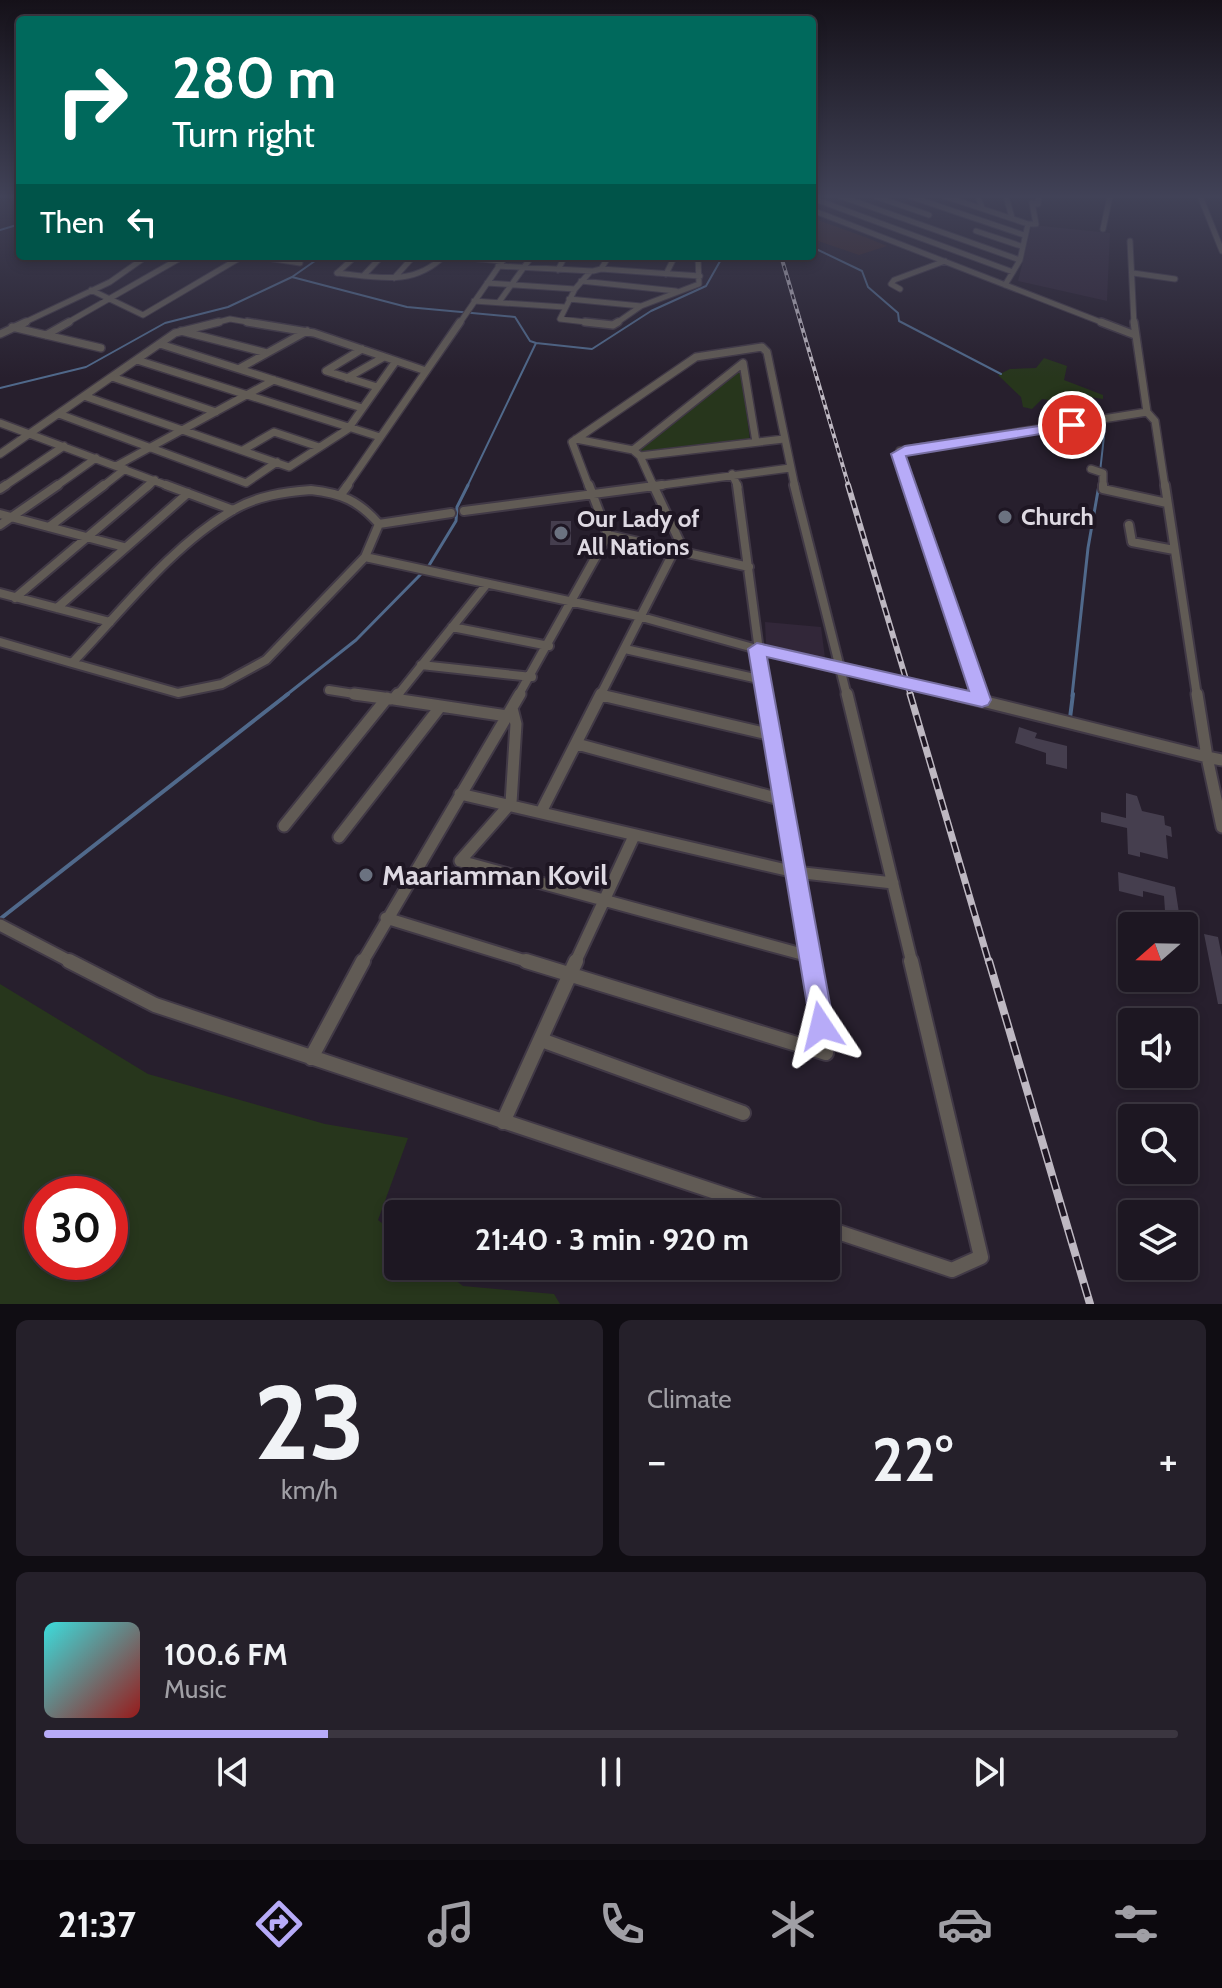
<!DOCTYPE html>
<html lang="en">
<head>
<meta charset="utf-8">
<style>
  :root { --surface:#1d1722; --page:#25202a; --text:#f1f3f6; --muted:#a09fa5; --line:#3b3640; --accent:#b7abf8 }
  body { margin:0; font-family:Cabin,sans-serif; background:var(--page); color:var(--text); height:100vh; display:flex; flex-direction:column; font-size:30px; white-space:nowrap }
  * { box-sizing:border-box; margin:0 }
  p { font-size:26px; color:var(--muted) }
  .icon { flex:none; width:44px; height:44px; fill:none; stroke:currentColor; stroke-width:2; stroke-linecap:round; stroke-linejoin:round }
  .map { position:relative; height:1304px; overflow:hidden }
  .side { display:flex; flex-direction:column; gap:16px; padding:16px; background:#100d13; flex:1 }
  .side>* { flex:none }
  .banner { position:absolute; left:16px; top:16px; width:800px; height:244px; border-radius:8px; box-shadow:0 4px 12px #0003,0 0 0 2px var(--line); background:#00695c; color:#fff; overflow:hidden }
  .needle { width:52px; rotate:250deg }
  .controls { position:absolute; left:1118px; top:912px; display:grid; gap:16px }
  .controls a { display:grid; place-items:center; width:80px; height:80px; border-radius:8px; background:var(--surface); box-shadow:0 4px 12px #0003,0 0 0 2px var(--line); font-size:40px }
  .speed { position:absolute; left:24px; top:1176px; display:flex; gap:16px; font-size:40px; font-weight:700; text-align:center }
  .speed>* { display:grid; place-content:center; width:104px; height:104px; border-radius:50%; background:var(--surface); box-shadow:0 4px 12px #0003,0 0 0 2px var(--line); line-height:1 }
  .speed .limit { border:12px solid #d22; background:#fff; color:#111 }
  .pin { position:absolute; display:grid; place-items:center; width:68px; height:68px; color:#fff; margin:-34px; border:4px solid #fff; border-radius:50%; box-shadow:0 2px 8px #0007 }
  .me { position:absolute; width:88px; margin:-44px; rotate:350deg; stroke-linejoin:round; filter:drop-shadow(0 0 6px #0008) }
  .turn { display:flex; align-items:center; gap:28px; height:168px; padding:0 24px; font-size:36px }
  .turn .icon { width:104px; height:104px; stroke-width:2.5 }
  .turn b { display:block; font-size:56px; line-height:68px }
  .then { display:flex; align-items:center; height:76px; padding:0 24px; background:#0003; gap:16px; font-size:30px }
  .big { font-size:60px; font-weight:700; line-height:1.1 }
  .side .widget { flex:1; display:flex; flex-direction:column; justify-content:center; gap:12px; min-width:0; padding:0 28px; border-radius:12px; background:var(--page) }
  .side .dial { align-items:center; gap:0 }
  .dial b { font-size:104px; line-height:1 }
  .song { display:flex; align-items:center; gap:24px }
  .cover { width:96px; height:96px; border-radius:12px; background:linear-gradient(135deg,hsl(180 70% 55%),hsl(0 70% 35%)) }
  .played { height:8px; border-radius:4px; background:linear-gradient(90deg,var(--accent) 25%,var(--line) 25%) }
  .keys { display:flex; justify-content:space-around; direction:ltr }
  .heat { display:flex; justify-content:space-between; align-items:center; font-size:44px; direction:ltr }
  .side .tiles { flex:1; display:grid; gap:16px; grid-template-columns:1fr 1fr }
  .widget:last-child { grid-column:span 2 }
  .trip { position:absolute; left:384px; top:1200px; width:456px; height:80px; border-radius:8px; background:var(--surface); box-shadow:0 4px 12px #0003,0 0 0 2px var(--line); font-weight:700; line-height:80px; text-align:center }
  .tabs { display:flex; height:128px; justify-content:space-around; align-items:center; background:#0c090e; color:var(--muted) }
  .tabs .icon { width:56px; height:56px }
  .tabs .on { color:var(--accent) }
  .tabs b { font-size:36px; color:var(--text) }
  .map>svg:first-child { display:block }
  .built { fill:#322739 }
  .medical { fill:#382427 }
  .green { fill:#27361c; fill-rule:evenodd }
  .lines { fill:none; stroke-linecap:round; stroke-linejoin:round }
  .stream-far2 { stroke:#50698b; stroke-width:2 }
  .stream-far1 { stroke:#50698b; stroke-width:3 }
  .stream { stroke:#50698b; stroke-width:4 }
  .building { fill:#453e4e }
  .street-far4-casing { stroke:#413946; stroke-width:7 }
  .street-far3-casing { stroke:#413946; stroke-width:10 }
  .street-far2-casing { stroke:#413946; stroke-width:12 }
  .street-far1-casing { stroke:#413946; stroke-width:15 }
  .street-casing { stroke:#413946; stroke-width:18 }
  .street-far4 { stroke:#615b55; stroke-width:5 }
  .street-far3 { stroke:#615b55; stroke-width:7 }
  .street-far2 { stroke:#615b55; stroke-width:8 }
  .street-far1 { stroke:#615b55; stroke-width:11 }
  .street { stroke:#615b55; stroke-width:14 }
  .rail-far3-casing { stroke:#beb8c2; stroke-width:4 }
  .rail-far2-casing { stroke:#beb8c2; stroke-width:6 }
  .rail-far1-casing { stroke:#beb8c2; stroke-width:7 }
  .rail-casing { stroke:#beb8c2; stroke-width:8 }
  .rail-far3 { stroke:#1e1623; stroke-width:2; stroke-dasharray:5; stroke-linecap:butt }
  .rail-far2 { stroke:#1e1623; stroke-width:3; stroke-dasharray:8; stroke-linecap:butt }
  .rail-far1 { stroke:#1e1623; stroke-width:4; stroke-dasharray:11; stroke-linecap:butt }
  .rail { stroke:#1e1623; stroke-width:5; stroke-dasharray:14; stroke-linecap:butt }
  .route { fill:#b7abf8; stroke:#776fa1; stroke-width:2 }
  .worship-dot { fill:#6b7280; stroke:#1e1623; stroke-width:3 }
  .labels { text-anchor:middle; stroke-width:8; stroke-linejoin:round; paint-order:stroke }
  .poi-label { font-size:24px; font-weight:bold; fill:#ded9e2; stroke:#1e1623; text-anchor:start }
  .near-poi-label { font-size:28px; font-weight:bold; fill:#ded9e2; stroke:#1e1623; text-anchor:start }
</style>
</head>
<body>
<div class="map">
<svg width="1222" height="1304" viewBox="0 0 1222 1304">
  <rect width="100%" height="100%" fill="#271f2d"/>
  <!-- built -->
  <path class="built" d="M1032,225L1110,233L1107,301L1018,281Z
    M765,622L821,627L825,658L766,644Z"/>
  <!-- medical -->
  <path class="medical" d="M812,218L865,237L887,246L859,255L812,239Z"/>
  <!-- green -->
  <path class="green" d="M1044,358L1067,366L1064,380L1103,395V399L1078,395L1073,403L1042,399L1032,409L1023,407L1021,397L998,375L1010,369L1036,368Z
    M741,368L750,441L645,454L639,450Z
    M0,984L148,1074L325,1124L408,1138L378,1220L398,1236V1266H437L463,1286L554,1294L560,1304H0ZM42,1194H110V1262H42Z"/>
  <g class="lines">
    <!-- stream-far2 -->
    <path class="stream-far2" d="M0,230L20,224
      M812,247L862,271L868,287L898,313L899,321L1001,374
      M292,277L322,256
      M0,388L86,367L165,323L228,307L292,277L407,307L515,317L530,341L536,343
      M1073,403L1093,418
      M1099,422L1105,427L1100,472
      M467,487L536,343L592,349L651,311L706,286L723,256
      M1099,487L1100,479"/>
    <!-- stream-far1 -->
    <path class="stream-far1" d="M428,567L456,521L457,507L468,485
      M285,696L356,640L423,572
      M1072,696L1088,548L1099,485"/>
    <!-- stream -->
    <path class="stream" d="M1070,718L1073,694
      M0,919L288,694"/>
  </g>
  <!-- building -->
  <path class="building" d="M551,521H571V545H550Z
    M1019,727L1037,733L1035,738L1067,746V769L1046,764V753L1015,743Z
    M1126,793L1137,796L1142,811L1164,816L1165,825L1171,827L1172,837L1166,835L1168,859L1140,852V857L1128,854L1127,828L1101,822V812L1126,818Z
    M1118,872L1175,887L1181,926H1166L1164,896L1143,891V897L1119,891Z
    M1204,934L1218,937L1222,957V1004H1218Z"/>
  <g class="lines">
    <!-- street-far4 casing -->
    <g class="street-far4-casing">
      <path id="street-far4" d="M840,196L1020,260
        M874,196L929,215
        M909,196L1024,235
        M944,196L1028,224L1020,260L1005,285
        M978,196L982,208
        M1006,196L1012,218
        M1200,196L1222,251
        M812,198L1013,272
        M812,210L1106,324
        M1028,224H1036L1032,203L1038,204L1039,196
        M1103,229L1110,196
        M976,231L1021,246
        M1130,241L1134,324
        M254,256L300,263
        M449,256L502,261
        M498,266L593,271L601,269L609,256
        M601,269L700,276
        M558,270L565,256
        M590,272L575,289L560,319L603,324
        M337,273C377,277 413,287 444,256
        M337,273L356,256
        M1133,273L1175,279
        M666,274L675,256
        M364,275L382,256
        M394,278L414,256
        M581,281L676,291
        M487,283L575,289
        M900,289L891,284L894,280L945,261
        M91,290L143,315L243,256
        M569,299L641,306
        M474,301L564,307
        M499,302L532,256
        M21,324L110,282L147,256
        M65,324L184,256
        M211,324L230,319L259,324
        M459,324L506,256
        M615,324L641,306L699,284L698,256"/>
    </g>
    <!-- street-far3 casing -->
    <g class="street-far3-casing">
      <path id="street-far3" d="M247,322L314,333L426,371
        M585,322L613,325L618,322
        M1101,322L1135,335
        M1134,322L1147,412L1155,421L1165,487
        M12,327L101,348
        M181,331L267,353
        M0,334L26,322
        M46,335L69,322
        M160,344L362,408
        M362,349L326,371L377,387
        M137,360L380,437
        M240,368L307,331
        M112,377L216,412
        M347,378L384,357
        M84,396L289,467L348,429L396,361
        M59,414L246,483L277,462
        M0,423L171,487
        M576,439L633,450
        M243,450L274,432L319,447
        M0,454L175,333L219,322
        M640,456L784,439
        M116,466L274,380
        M1091,469L1103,473V487
        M732,474L738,487
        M3,487L64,446
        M55,487L96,458
        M102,487L125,469
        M147,487L155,480
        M346,487L460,322
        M589,487L572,442L696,357L762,347L767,352L795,487
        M647,487L790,468
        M654,487L640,456L633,450L743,363L756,442
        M908,487L900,451L1147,412"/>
    </g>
    <!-- street-far2 casing -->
    <g class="street-far2-casing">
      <path id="street-far2" d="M166,485L233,510
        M653,485L685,553
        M737,485L765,696
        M794,485L847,696
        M907,485L980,696
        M1103,485V489L1167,503
        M1165,485L1197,696
        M0,489L6,485
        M311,490C341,493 359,501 379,524L365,557L266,660L222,684L178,693L72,663C122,611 171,546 233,510C257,496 284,492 311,490Z
        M342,493L348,485
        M464,511L662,485
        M0,514L124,547
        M379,524L451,513
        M0,525L58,485
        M1129,525L1132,542L1174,550
        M49,527L104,485
        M608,535L749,567
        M365,557L638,616L757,649L962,696
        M0,593L110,622
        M15,598L149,485
        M57,608L188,493
        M452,627L549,646
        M0,642L72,663
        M625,649L763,680
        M421,665L532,677
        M329,690L367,696
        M397,696L486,585
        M518,696L608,535L589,485
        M600,696L674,551"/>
    </g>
    <!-- street-far1 casing -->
    <g class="street-far1-casing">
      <path id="street-far1" d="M354,694L391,699
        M398,694L394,699L507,716
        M765,694L811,963
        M847,694L912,963
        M954,694L1207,757L1197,694
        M980,694L982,700
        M601,695L772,735
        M512,708L516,724L511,803L460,861L809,956
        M577,744L783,800
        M1222,760L1207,757L1222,827
        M460,794L795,872L893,883
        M541,812L601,694
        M284,826L387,698
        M339,837L440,707
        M386,918L532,963
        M0,925L73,963
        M362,963L520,694
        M575,963L634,836"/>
    </g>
    <!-- street casing -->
    <g class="street-casing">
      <path id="street" d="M69,961L155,1005L782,1214
        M526,961L826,1053L810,961
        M544,1041L743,1113
        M311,1058L363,961
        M503,1122L576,961
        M826,1228L952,1270L981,1257L911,961"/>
    </g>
    <!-- street-far4 -->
    <use href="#street-far4" class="street-far4"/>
    <!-- street-far3 -->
    <use href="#street-far3" class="street-far3"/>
    <!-- street-far2 -->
    <use href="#street-far2" class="street-far2"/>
    <!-- street-far1 -->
    <use href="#street-far1" class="street-far1"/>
    <!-- street -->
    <use href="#street" class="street"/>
    <!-- rail-far3 casing -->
    <g class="rail-far3-casing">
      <path id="rail-far3" d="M781,256L849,487"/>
    </g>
    <!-- rail-far2 casing -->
    <g class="rail-far2-casing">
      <path id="rail-far2" d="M848,485L911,696"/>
    </g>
    <!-- rail-far1 casing -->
    <g class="rail-far1-casing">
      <path id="rail-far1" d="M910,694L989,963"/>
    </g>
    <!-- rail casing -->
    <g class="rail-casing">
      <path id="rail" d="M989,961L1090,1304"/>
    </g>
    <!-- rail-far3 -->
    <use href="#rail-far3" class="rail-far3"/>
    <!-- rail-far2 -->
    <use href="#rail-far2" class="rail-far2"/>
    <!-- rail-far1 -->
    <use href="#rail-far1" class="rail-far1"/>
    <!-- rail -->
    <use href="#rail" class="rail"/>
  </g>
  <!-- sky -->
  <linearGradient id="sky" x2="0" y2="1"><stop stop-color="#151119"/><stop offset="0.52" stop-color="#414257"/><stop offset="1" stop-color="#414257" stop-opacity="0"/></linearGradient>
  <rect width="1222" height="378" fill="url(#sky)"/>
  <!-- route -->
  <path class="route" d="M1072,421L1077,422V428L906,456L991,700L988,705L982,707L767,657L834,1026L830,1035L821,1038L812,1035L748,649L757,643L969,691L891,454L905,446Z"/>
  <!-- markers -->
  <g class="worship-dot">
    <circle cx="1005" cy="517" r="8"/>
    <circle cx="561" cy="533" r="8"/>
    <circle cx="366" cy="875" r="8"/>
  </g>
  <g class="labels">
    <!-- poi labels -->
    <g class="poi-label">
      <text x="1021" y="525">Church</text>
      <text x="577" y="527">Our Lady of<tspan x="577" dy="28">All Nations</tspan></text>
    </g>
    <!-- near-poi labels -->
    <g class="near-poi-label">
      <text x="382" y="885">Maariamman Kovil</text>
    </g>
  </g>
</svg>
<div class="controls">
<a><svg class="needle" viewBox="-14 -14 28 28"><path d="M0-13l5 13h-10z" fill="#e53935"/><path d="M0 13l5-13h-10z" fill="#a09fa5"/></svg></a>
<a><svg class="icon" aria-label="sound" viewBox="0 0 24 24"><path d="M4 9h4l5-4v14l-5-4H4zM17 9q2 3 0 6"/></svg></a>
<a><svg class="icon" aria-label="search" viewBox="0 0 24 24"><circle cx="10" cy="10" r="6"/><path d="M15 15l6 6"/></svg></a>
<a><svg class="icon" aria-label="layers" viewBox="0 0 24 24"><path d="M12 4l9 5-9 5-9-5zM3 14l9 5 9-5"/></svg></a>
</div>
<div class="speed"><div class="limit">30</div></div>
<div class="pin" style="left:1072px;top:425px;background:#d93025"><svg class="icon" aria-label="arrive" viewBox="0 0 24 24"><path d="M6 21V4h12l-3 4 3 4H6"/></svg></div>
<svg class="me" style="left:821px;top:1026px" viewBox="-20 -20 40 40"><path d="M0-17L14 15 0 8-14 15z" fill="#b7abf8" stroke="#fff" stroke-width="4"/></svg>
<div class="trip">21:40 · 3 min · 920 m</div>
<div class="banner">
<div class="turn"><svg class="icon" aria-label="right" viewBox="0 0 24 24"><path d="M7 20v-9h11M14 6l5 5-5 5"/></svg><div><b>280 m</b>Turn right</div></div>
<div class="then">Then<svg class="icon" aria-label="left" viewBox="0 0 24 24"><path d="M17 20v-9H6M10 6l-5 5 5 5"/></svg></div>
</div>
</div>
<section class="side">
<div class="tiles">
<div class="widget dial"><b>23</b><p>km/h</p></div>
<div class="widget"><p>Climate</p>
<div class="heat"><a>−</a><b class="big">22°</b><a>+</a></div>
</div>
<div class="widget">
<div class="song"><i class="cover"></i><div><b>100.6 FM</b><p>Music</p></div></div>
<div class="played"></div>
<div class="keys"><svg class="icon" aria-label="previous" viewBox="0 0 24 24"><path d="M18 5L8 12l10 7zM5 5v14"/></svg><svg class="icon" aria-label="pause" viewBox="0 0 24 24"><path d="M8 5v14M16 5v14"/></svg><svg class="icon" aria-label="next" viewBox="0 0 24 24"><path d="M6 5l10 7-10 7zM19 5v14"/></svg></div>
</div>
</div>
</section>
<nav class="tabs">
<b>21:37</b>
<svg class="icon on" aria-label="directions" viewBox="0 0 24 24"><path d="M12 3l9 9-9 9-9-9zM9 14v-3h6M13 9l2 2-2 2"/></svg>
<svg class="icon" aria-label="music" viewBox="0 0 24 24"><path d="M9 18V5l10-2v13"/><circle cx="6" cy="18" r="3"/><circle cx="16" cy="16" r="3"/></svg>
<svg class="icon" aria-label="phone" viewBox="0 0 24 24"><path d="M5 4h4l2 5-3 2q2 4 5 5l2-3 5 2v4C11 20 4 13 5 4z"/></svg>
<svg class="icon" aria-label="climate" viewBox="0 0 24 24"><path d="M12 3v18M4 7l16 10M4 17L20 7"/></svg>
<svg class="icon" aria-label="car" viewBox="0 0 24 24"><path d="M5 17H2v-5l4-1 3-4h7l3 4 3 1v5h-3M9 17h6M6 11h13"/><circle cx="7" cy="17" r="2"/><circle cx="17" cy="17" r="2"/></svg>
<svg class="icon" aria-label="filters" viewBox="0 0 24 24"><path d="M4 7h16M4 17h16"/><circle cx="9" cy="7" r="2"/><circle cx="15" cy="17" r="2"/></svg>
</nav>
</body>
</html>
